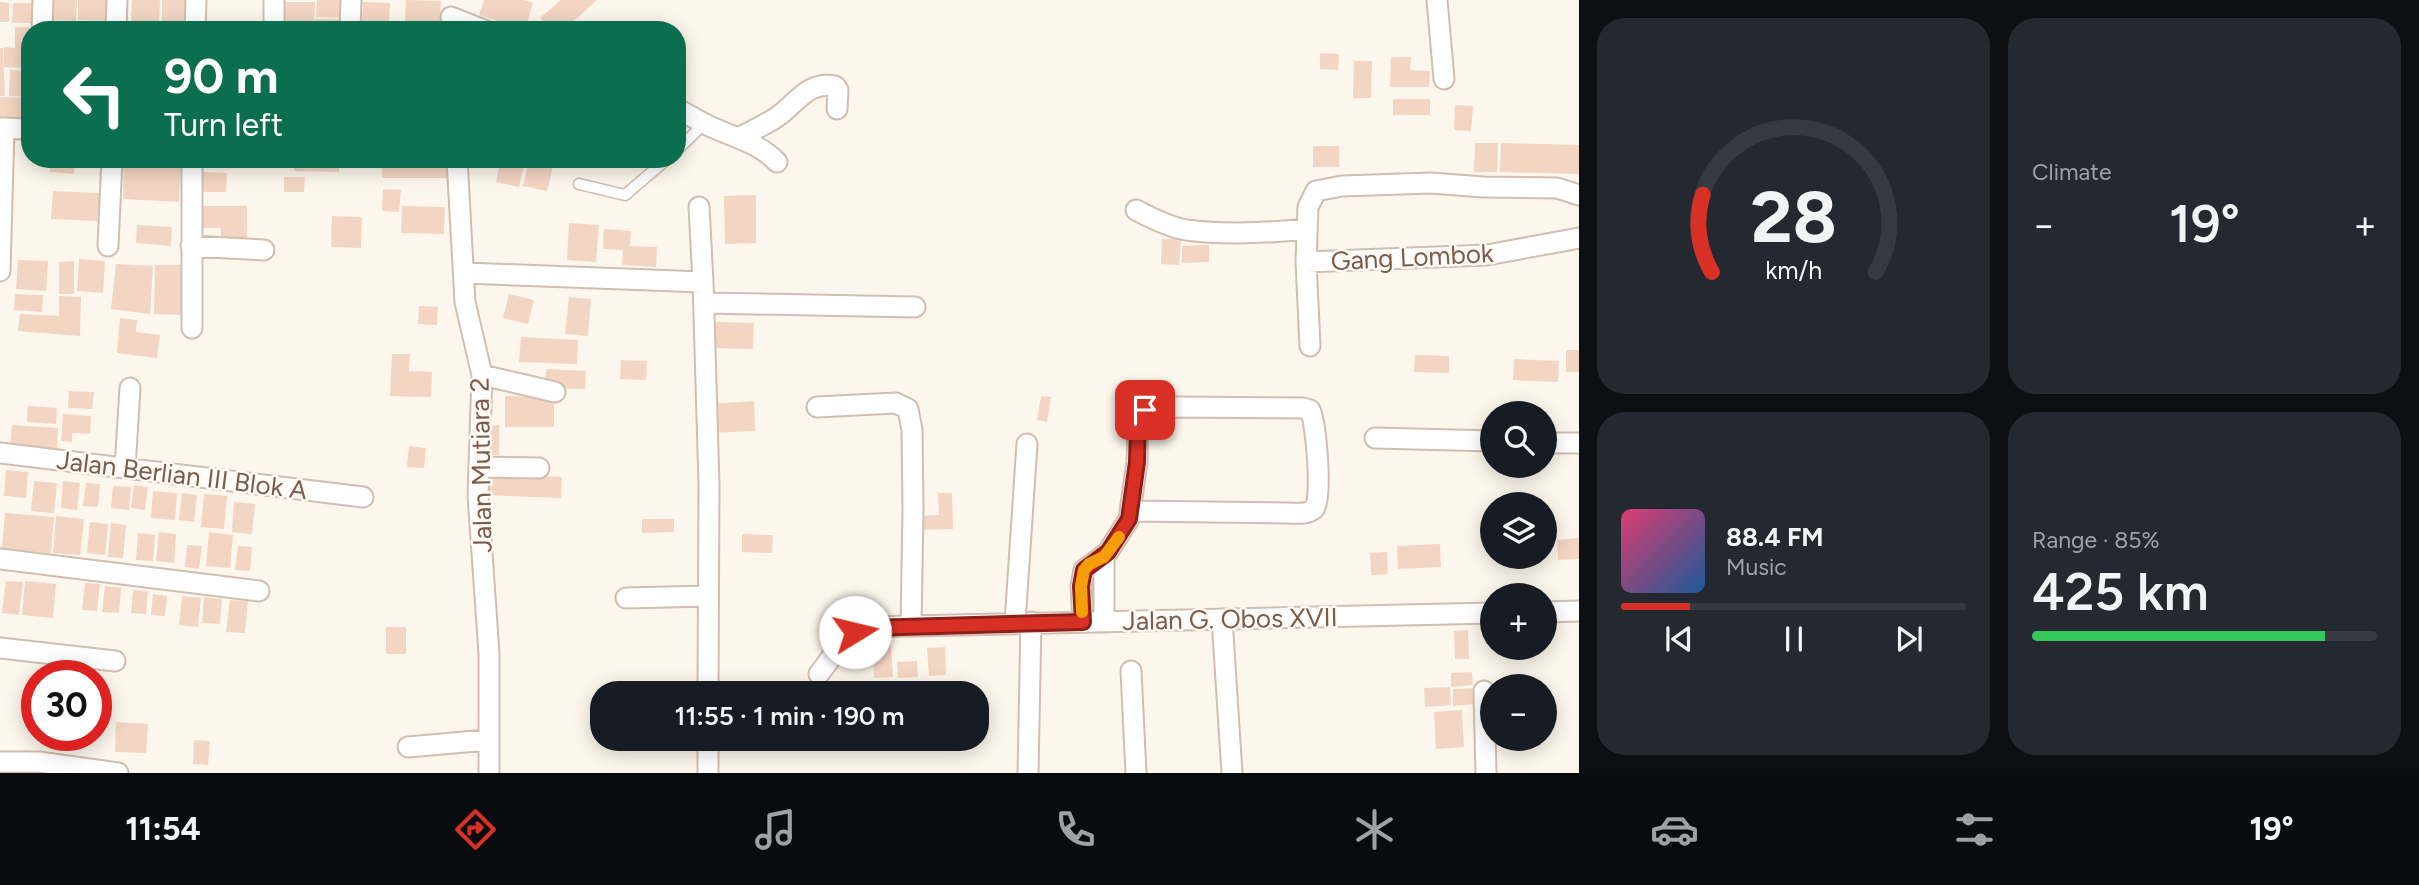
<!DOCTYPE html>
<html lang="en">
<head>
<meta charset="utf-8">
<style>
  :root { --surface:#171b24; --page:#242831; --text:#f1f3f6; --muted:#9ea1a6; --line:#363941; --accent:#d93025 }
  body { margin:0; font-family:Figtree,sans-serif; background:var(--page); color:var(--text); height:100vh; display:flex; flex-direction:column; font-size:26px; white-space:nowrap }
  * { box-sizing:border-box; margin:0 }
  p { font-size:23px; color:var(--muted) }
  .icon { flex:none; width:38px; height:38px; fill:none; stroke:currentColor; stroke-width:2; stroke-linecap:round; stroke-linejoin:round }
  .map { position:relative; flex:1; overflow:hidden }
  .details { display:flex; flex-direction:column; gap:18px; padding:18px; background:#0d0f14; width:840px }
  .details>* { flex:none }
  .top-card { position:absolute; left:21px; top:21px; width:665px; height:147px; border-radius:28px; box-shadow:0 4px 18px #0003; background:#0b6e4f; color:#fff; overflow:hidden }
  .tools { position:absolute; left:1480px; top:401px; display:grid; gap:14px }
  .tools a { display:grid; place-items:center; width:77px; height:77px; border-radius:50%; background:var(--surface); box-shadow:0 4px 18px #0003; font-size:35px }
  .speed { position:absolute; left:21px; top:660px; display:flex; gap:14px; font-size:35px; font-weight:700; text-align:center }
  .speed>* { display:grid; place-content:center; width:91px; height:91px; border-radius:50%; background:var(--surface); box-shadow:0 4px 18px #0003; line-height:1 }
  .speed .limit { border:10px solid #d22; background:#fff; color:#111 }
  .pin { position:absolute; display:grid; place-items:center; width:60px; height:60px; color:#fff; margin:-30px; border-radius:14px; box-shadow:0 4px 10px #0006 }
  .me { position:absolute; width:77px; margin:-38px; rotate:81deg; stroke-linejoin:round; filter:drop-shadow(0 0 5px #0008) }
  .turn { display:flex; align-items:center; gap:24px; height:147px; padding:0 28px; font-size:32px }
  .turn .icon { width:91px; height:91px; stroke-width:2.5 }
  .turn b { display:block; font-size:49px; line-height:60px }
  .big { font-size:52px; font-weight:600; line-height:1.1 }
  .details .card { flex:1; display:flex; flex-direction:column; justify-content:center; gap:10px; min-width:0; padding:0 24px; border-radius:28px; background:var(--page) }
  .details .dial { align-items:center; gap:0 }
  .dial svg { height:182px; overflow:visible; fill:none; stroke:var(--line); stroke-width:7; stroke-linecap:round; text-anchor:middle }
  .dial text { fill:var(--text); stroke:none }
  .song { display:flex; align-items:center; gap:21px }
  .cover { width:84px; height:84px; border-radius:10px; background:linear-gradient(135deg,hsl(340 70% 55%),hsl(210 70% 35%)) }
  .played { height:7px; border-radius:4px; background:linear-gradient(90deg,var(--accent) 20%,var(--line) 20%) }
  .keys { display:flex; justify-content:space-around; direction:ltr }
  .heat { display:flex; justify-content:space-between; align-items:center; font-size:38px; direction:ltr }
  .charge { height:10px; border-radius:5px; background:linear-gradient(90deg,#34c759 85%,var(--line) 0) }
  .details .tiles { flex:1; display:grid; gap:18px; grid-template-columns:repeat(2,1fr) }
  .trip { position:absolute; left:590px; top:681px; width:399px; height:70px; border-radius:28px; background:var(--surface); box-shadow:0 4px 18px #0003; font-weight:600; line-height:70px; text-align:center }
  .dock { display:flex; height:112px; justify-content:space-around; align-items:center; background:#090b0e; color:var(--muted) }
  .dock .icon { width:49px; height:49px }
  .dock .current { color:var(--accent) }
  .dock b { font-size:32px; color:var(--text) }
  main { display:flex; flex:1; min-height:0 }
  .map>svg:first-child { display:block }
  .building { fill:#f3d5c3 }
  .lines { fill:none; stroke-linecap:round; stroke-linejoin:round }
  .service-casing { stroke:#d1beb0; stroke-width:13 }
  .minor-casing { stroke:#d1beb0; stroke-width:23 }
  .service { stroke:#fff; stroke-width:10 }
  .minor { stroke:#fff; stroke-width:19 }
  .route-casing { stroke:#8d1f18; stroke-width:18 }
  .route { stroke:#d93025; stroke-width:12 }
  .slow { stroke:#f59e0b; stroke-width:12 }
  .labels { text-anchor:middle; stroke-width:5; stroke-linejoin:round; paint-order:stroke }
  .street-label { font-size:26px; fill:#7a5c4d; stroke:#fffaf3 }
</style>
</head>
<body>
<main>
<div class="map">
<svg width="1579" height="773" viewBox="0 0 1579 773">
  <rect width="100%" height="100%" fill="#fdf6ec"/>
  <!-- building -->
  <path class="building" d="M54,0H77L76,21L53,20Z
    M78,0H109L108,21L78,20Z
    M132,0H160L159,22H131Z
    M162,0H190L189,22L162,21Z
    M317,0H340L341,18L316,17Z
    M406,0L441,1L440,22L405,21Z
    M484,0H523L533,3L525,30L479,15Z
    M561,0H597L564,30H551L540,18Z
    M0,2L9,3V22H0Z
    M284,2H315L314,30H283Z
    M363,2L390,3L389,22L362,21Z
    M13,3H37L36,23H12Z
    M315,19H342L341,30H315Z
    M54,22H77V30H54Z
    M80,22H112V30H79Z
    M161,23L190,24V30H161Z
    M133,24L160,25V30H132Z
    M15,27H29L30,68L4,67V47L15,48Z
    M0,48H3L5,96H0Z
    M1320,53L1339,54L1338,70L1320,69Z
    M1391,57H1411L1410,70L1430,71L1429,87H1390Z
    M1354,61H1372L1371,98H1353Z
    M10,70L30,71V97L9,96Z
    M0,97L30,98V123L0,122Z
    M1393,99H1430V115H1393Z
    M1455,105L1473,106L1471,131L1454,130Z
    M1475,143H1498L1497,172H1474Z
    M1501,143L1579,145V174L1500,172Z
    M1313,146H1339V167H1313Z
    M51,159H75L74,174L50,172Z
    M80,159H102V168L79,167Z
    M124,159H181L179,202L123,199Z
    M294,159H339V172L294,171Z
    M382,159H447V178H382Z
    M501,159L525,161L519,187L496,182Z
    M529,160L553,166L547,191L523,186Z
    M203,172L227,173L226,192H203Z
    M284,177H305L304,192H284Z
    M383,189L401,190L399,212L382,211Z
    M53,191L100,193L98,221L51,219Z
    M756,195V243L725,244L724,196Z
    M202,206H247V240L221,241V228H202Z
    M402,206L445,207L444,234L401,233Z
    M332,216L362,217L361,248L331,247Z
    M569,223L599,225L596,262L567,260Z
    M137,225L172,227L171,246L136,243Z
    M604,229L631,231L630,246L657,247L656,267L622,265L623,250L603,249Z
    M1162,239H1181L1179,265L1161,264Z
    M1209,245V262L1182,263V246Z
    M79,259L105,261L103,293L77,291Z
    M18,260L48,261L46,291L16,289Z
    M74,261V294H59V262Z
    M116,264L153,266L150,314L111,309Z
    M155,265H184L183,315L154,314Z
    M15,294L43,295L42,312L14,310Z
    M509,294L534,300L528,324L503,318Z
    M59,296L81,297L80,336L18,331L20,314L59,316Z
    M569,297L591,299L588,336L565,334Z
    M419,306L438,307L437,325L418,324Z
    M120,318L137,320L136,332L160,335L157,358L117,353Z
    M715,322L754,323L753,349L714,348Z
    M521,337L578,340L577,364L519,362Z
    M1566,350H1579V372H1566Z
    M392,354H410L409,371L432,372L431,397L390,396Z
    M1415,355L1449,356V373L1414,372Z
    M1514,359L1559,361L1558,382L1513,380Z
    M621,360L647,361L646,380L620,379Z
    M546,369L586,371L585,389L545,388Z
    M69,391L94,392L92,409L68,408Z
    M505,396L554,397V427H505Z
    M1041,396L1051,397L1047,422L1037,420Z
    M754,401L755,431L710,433L708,404Z
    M28,406L57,408L56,424L27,422Z
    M63,414L91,416L90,434L72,433V442L61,441Z
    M12,425L58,428L57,450L10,447Z
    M499,425V455H486V426Z
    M409,446L426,448L424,468L407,467Z
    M6,470L28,472L26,498L4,496Z
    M487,474L562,477L561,498L486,495Z
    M34,481L57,483L54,513L31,511Z
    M63,481L80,483L77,510L61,508Z
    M86,483L100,484L98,507L83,506Z
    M134,485L148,487L145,510L131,508Z
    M113,486L131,487L129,510L111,508Z
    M153,491L177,493L175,520L151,518Z
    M182,493L197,495L194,522L179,520Z
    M938,493H952L953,529L920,530V516L939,515Z
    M204,494L227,496L224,529L201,527Z
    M234,502L255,504L252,534L232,532Z
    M5,513L54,517L51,553L2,549Z
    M56,516L84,519L80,555L53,553Z
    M642,519H674V532L642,533Z
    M90,522L108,524L105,555L87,553Z
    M111,523L126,525L123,558L108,557Z
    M159,532L176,534L174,563L156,561Z
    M209,532L233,535L230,568L206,566Z
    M138,533L155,535L153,561L136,560Z
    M742,534L773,535L772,553L742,552Z
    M1579,538V559L1558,560L1557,540Z
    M1440,544L1441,567L1398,569L1397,546Z
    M187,545L202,546L199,569L185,567Z
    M238,546L252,547L250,571L235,570Z
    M1387,552L1388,574L1371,575L1370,553Z
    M6,581L23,582L19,615L2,613Z
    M25,581L56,584L53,618L22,615Z
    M85,583L100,584L97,611L82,610Z
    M105,586L121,588L119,613L102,612Z
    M133,590L148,591L146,614L131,613Z
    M153,594L167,596L165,616L151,615Z
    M182,596L201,598L198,627L179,625Z
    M204,597L222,599L220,624L202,623Z
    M230,600L248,601L245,633L226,632Z
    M386,627H406V654H386Z
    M1468,630L1469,659H1455L1454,631Z
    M891,645L893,677L874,678L873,646Z
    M945,647L946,675L929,676L927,648Z
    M917,661L918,677L898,678L897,662Z
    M1472,672L1473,685L1451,687V673Z
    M1450,687L1451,705L1425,707L1424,688Z
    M1478,688V704L1453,706V689Z
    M1462,710L1464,747L1436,749L1434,712Z
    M116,722L148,724L146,753L115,752Z
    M194,740L210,741L208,765L193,764Z"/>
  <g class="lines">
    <!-- service casing -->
    <g class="service-casing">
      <path id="service" d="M677,150L704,124
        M579,184L625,195L667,159"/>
    </g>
    <!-- minor casing -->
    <g class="minor-casing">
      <path id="minor" d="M1437,0L1444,79
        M451,17L484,30
        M42,30L43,0
        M116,30L117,0
        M195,30L196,0
        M274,30V0
        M350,30L351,0
        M677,109C688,114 697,120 707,125C732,137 758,142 777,162
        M0,128L30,129
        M738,138C750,132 762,126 774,119C795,106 807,80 835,86L838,90L837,109
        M192,159V328
        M457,159L465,302L482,375L478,495L489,654V773
        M1579,195L1557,188L1483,187L1431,183L1342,186L1316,191L1308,207L1306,262L1487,255L1579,238
        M699,207L703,282
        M1136,210C1151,218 1169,227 1186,230C1225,235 1267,233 1306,229
        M108,246L112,159
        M191,246L264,250
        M1306,262L1310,346
        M0,271L4,128
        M465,273L703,282L709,484L708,693
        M705,303L915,307
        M482,375L555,392
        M817,407L896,403L908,409L912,430L913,510L911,626
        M1375,438L1493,441
        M1545,443H1579
        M0,453L363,497
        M479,467L539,468
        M125,468L130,388
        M1104,557V622
        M0,559L259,591
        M626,598L708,596
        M1545,612L1579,611
        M1222,619L1232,773
        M1083,622L1081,586L1084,570L1108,552L1129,519L1137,462L1138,423L1142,411L1174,407L1303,408L1310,410C1316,421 1323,501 1314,509C1307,515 1296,513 1287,513L1131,511
        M1015,623L1027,444
        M0,648L115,661
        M1131,671L1136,773
        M819,674L845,639L867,627L1493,613
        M1484,691L1486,773
        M408,747L487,740
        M0,762H39L118,773
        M708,773V738
        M1028,773L1031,622"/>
    </g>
    <!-- service -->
    <use href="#service" class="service"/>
    <!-- minor -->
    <use href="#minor" class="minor"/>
  </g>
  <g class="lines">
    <!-- route casing -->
    <g class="route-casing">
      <path id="route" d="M855,632L867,628L1083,622L1081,586L1084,570L1108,552L1129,519L1137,462L1138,423L1142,411L1145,410"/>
    </g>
    <!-- route -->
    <use href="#route" class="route"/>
    <!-- slow -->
    <path class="slow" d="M1082,612L1081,586L1084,570L1089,564L1104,557L1119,537"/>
  </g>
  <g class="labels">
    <!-- street labels -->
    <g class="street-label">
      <text transform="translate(1412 257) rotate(-3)" y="9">Gang Lombok</text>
      <text transform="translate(481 465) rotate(-91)" y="9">Jalan Mutiara 2</text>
      <text transform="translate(182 475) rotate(7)" y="9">Jalan Berlian III Blok A</text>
      <text transform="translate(1230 619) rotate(-1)" y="9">Jalan G. Obos XVII</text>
    </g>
  </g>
</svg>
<div class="tools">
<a><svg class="icon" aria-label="search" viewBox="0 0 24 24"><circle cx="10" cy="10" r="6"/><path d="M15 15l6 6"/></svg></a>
<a><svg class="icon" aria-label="layers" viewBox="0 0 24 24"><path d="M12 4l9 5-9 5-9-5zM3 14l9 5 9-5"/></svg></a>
<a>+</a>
<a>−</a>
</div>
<div class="speed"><div class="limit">30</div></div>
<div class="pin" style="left:1145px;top:410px;background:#d93025"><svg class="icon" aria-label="arrive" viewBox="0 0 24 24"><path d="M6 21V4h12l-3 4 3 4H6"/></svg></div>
<svg class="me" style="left:855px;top:632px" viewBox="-20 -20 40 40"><circle r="19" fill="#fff"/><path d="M0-13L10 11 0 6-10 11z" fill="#d93025"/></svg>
<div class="trip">11:55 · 1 min · 190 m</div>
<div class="top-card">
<div class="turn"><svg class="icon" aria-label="left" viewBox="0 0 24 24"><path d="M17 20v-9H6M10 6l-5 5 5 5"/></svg><div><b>90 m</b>Turn left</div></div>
</div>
</div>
<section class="details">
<div class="tiles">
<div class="card dial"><svg viewBox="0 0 100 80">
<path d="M14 69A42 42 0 1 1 86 69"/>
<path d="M14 69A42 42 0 0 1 10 35" stroke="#d93025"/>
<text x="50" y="56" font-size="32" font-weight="700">28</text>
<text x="50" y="72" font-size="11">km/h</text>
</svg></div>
<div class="card"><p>Climate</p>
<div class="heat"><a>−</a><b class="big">19°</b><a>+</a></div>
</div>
<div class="card">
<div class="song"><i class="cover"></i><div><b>88.4 FM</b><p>Music</p></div></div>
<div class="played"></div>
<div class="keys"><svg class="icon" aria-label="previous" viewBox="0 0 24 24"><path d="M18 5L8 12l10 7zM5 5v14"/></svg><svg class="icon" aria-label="pause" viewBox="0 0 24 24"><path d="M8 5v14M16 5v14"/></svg><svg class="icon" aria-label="next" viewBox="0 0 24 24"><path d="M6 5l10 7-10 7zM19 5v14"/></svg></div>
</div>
<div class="card"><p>Range · 85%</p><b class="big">425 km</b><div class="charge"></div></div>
</div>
</section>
</main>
<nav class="dock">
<b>11:54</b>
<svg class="icon current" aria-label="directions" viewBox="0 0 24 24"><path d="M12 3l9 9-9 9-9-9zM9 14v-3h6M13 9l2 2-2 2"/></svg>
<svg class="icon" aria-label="music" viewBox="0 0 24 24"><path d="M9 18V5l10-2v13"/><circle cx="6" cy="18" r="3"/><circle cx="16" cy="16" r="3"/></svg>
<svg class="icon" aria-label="phone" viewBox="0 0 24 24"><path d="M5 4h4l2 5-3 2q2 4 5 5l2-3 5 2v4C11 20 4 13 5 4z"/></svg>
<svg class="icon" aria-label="climate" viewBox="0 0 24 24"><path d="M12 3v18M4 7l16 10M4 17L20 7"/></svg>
<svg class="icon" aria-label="car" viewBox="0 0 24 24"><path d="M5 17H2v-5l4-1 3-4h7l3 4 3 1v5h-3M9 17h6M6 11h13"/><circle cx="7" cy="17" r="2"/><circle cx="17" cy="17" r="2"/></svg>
<svg class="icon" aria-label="filters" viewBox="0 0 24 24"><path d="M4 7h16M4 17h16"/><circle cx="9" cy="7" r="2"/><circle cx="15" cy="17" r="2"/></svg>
<b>19°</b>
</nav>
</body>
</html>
